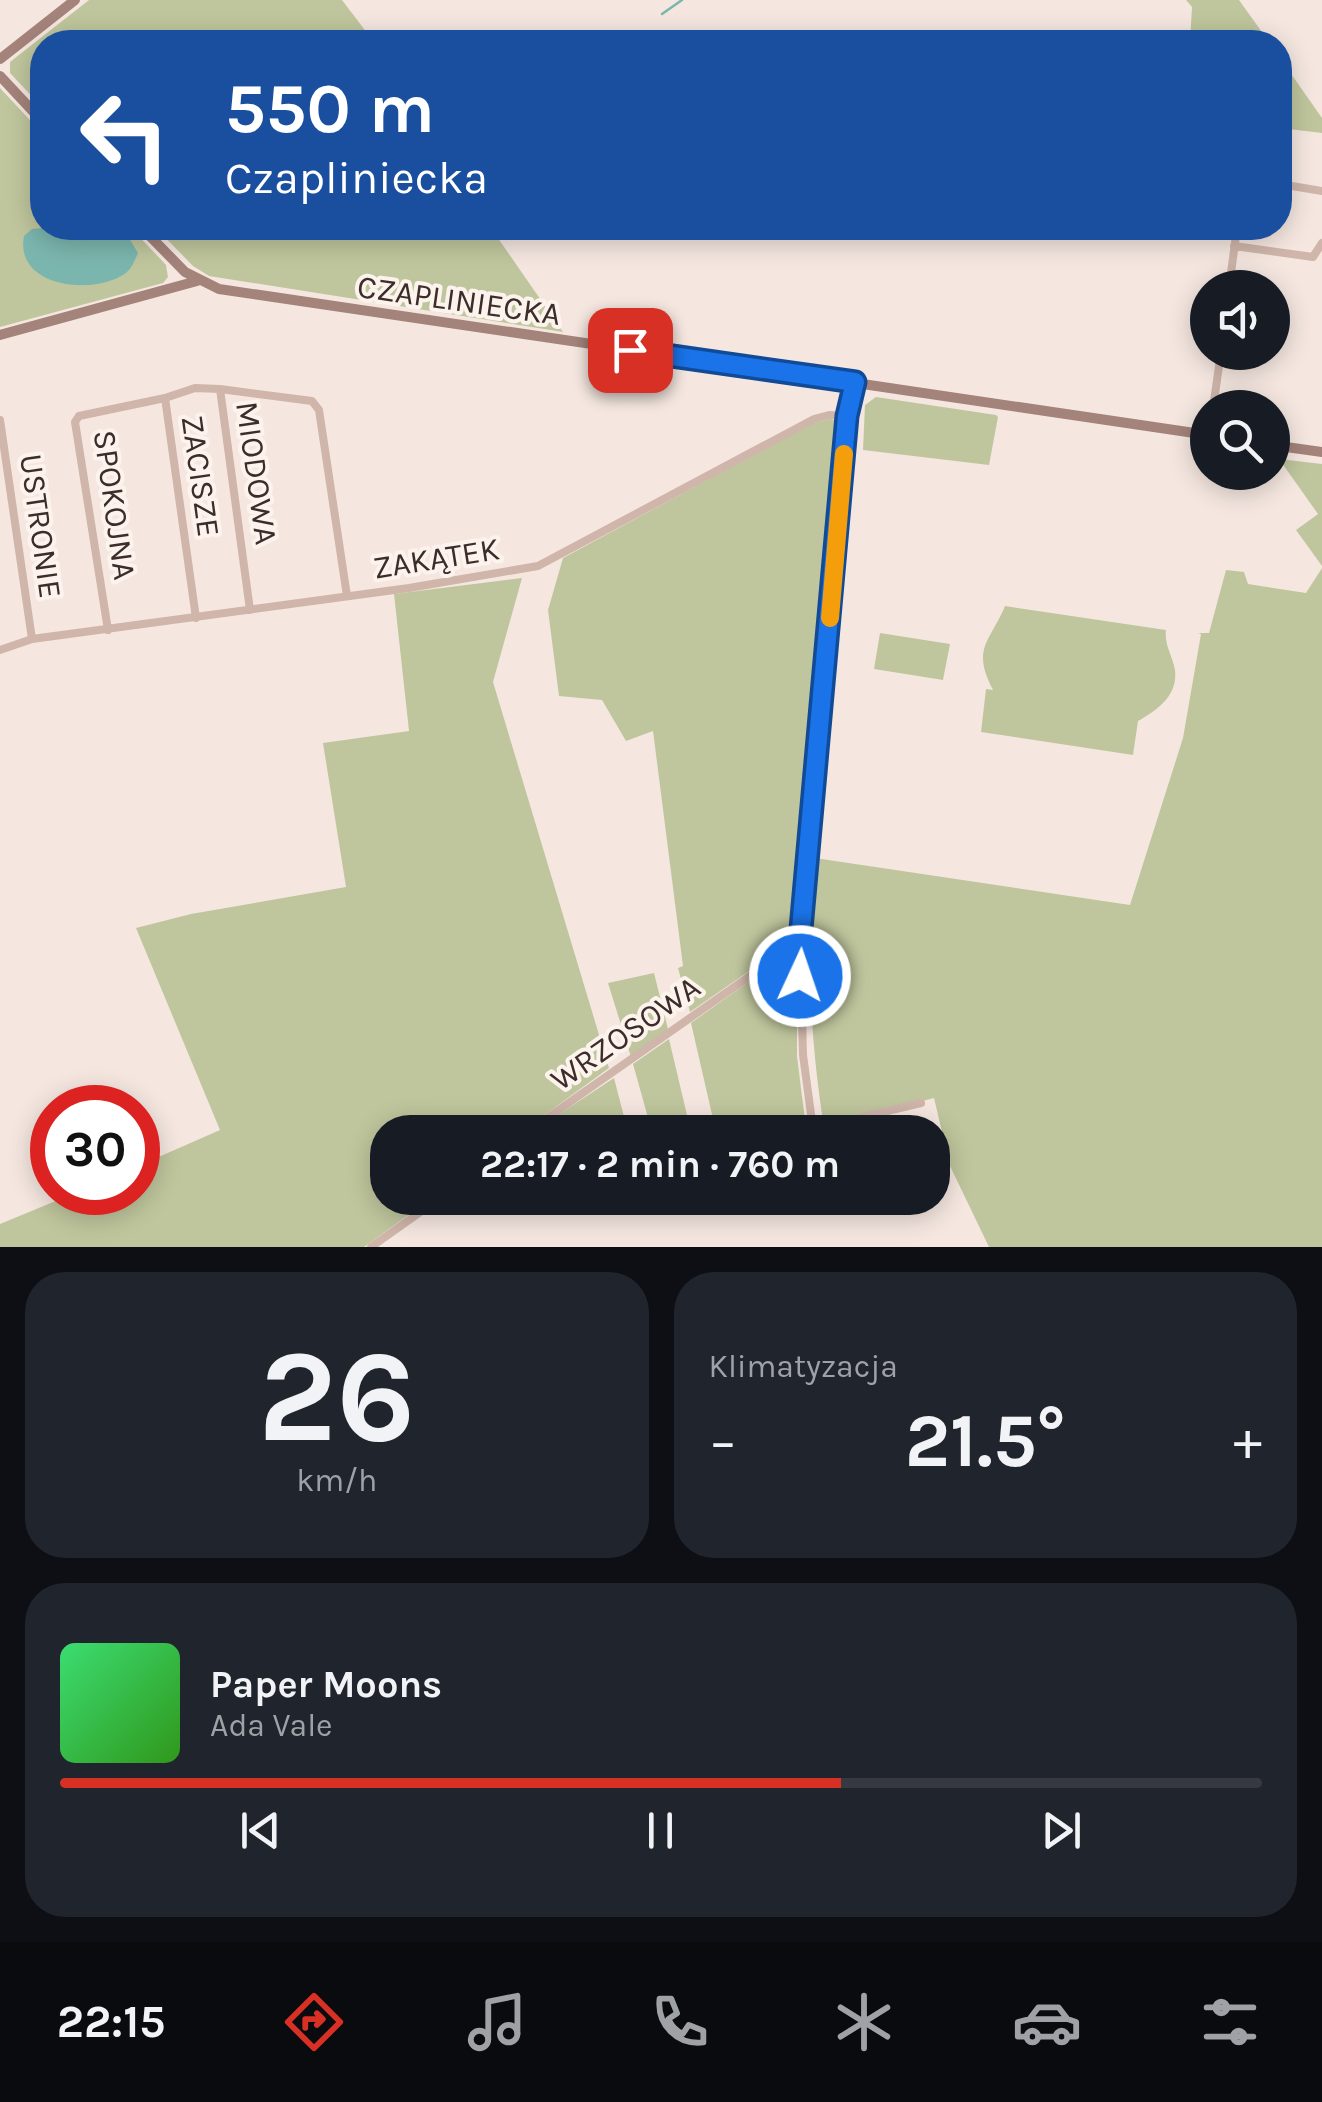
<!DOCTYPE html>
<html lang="pl">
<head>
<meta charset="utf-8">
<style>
  :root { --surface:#171b24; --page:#20242c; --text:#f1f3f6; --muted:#9ea1a6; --line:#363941; --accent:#d93025 }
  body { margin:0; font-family:Karla,sans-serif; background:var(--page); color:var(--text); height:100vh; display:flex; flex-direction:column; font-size:38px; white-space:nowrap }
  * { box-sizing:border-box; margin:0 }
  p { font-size:32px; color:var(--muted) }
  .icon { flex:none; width:55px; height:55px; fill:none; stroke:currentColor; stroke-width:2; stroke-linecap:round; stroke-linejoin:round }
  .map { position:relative; height:1247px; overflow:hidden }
  .panel { display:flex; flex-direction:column; gap:25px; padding:25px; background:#0d0f14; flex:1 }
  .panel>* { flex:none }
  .banner { position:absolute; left:30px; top:30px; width:1262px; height:210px; border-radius:40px; box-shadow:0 5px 25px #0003; background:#1a4fa0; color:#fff; overflow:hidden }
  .tools { position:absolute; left:1190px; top:270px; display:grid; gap:20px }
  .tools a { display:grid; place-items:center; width:100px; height:100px; border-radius:50%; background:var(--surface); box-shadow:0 5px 25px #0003; font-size:50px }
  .speed { position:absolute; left:30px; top:1085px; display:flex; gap:20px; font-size:50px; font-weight:700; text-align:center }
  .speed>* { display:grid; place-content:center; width:130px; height:130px; border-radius:50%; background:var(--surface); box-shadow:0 5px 25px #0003; line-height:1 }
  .speed .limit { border:15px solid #d22; background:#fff; color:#111 }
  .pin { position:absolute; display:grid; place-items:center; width:85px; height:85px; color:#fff; margin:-42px; border-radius:20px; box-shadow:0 5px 15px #0006 }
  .me { position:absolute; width:110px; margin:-55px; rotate:3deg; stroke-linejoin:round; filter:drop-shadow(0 0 8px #0008) }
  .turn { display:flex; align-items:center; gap:35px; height:210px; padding:0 30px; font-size:45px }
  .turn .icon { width:130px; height:130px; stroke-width:2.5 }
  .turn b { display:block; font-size:70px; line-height:85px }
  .big { font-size:75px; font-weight:700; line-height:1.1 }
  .panel .card { flex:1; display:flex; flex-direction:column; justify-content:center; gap:15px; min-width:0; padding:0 35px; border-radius:40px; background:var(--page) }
  .panel .dial { align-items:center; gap:0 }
  .dial b { font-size:130px; line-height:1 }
  .song { display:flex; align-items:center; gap:30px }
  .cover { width:120px; height:120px; border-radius:15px; background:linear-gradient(135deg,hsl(140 70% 55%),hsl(110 70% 35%)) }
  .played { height:10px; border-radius:5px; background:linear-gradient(90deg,var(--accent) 65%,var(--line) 65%) }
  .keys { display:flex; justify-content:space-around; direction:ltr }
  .heat { display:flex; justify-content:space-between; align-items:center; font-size:55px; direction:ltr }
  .panel .tiles { flex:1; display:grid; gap:25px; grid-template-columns:1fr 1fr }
  .card:last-child { grid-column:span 2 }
  .trip { position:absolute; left:370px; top:1115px; width:580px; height:100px; border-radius:40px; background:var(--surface); box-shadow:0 5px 25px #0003; font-weight:700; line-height:100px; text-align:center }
  .dock { display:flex; height:160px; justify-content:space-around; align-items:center; background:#090b0e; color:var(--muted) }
  .dock .icon { width:70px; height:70px }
  .dock .on { color:var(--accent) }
  .dock b { font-size:45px; color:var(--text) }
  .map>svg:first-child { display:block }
  .green { fill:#bfc69d }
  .water { fill:#7bb6ae }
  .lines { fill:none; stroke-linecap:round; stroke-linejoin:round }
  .stream { stroke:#7bb6ae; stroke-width:2.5 }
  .street { stroke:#cfb5aa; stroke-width:8 }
  .secondary { stroke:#a3837a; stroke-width:10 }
  .route-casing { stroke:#114b97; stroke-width:25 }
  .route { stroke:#1a73e8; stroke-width:18 }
  .slow { stroke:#f59e0b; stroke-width:18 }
  .labels { text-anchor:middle; stroke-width:8; stroke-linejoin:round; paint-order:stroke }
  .street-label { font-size:32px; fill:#3c2d2a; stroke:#fcf3ed }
</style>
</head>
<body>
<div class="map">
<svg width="1322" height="1247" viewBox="0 0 1322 1247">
  <rect width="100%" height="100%" fill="#f5e7e0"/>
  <!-- green -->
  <path class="green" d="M89,0H342L374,42H42V107L10,73V62Z
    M1186,0H1239L1269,42H1190L1192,7Z
    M1280,58L1322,118V133L1280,128Z
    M0,88L42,133V228H131L166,265L168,277L163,283L0,327Z
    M156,228H491L563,332L209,276L193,266Z
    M876,397L996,415L998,417L989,465L863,450L865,405Z
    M829,419L844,421L797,938L690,1012L678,968L683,966L653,731L626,741L602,700L559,696L548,610L563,558L813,423Z
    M1279,459L1322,464V566L1296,530L1318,514Z
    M1322,568V1247H989L950,1166L934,1098L824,1127C809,1033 807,953 815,858L1130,905L1183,738L1201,634L1198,633H1209L1226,570L1244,572L1248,584L1306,593Z
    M522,578L493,682L609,1068L521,1132H388V1198H432L364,1247H0V1224L75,1193L138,1192V1166L220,1130L136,928L191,914L346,887L323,743L409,731L394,594Z
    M1005,606L1166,630C1164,645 1173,657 1175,670C1178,696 1157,710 1138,721L1133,755L981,732L986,689L993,690C971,648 990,642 1005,606Z
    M880,633L950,644L943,680L874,669Z
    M797,947V1056L806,1128L790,1132H716L691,1023Z
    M654,973L668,1029L631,1057L608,983Z
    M669,1039L691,1132H652L633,1064Z
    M614,1078L628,1132H532Z"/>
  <!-- water -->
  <path class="water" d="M43,228H123L138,253C135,260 132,268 126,273C95,296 14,288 24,236L32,229Z"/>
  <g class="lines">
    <!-- stream -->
    <path class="stream" d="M662,14L682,0"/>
    <!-- street -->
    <path class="street" d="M1280,184L1322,191
      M1234,246L1313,257L1322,243
      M1229,288L1237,228
      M1213,408L1221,352
      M0,420L32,639
      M250,610L220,389L312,401L319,410L347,596
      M196,618L165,398L195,388L220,389
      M108,630L75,422L79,416L165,398
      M0,650L32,639L409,588L538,566L814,419L829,415L847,416
      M813,1129L803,1055L800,941L847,416L855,382
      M527,1132L800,941
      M799,1132L921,1103
      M371,1247L440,1198"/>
    <!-- secondary -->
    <path class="secondary" d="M0,59L75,0
      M0,76L42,121
      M142,228L185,272L219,289L1208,435
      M0,335L197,281
      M1272,445L1322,452"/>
  </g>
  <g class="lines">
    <!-- route casing -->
    <g class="route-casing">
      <path id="route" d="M630,350L855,382L847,416L800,940V976"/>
    </g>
    <!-- route -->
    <use href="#route" class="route"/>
    <!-- slow -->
    <path class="slow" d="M830,618L844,454"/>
  </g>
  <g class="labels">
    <!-- street labels -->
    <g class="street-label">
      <text transform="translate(459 300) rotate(8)" y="11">CZAPLINIECKA</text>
      <text transform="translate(257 473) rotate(82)" y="11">MIODOWA</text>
      <text transform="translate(201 476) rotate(82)" y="11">ZACISZE</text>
      <text transform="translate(115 505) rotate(82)" y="11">SPOKOJNA</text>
      <text transform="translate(41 526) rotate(82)" y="11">USTRONIE</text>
      <text transform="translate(436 558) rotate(-9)" y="11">ZAKĄTEK</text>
      <text transform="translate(625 1033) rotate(-35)" y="11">WRZOSOWA</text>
    </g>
  </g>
</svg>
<div class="tools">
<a><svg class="icon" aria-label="sound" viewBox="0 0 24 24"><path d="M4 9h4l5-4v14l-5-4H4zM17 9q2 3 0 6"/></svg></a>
<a><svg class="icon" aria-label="search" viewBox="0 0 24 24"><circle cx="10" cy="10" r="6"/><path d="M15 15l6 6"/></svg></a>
</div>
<div class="speed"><div class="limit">30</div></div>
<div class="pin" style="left:630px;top:350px;background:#d93025"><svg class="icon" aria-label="arrive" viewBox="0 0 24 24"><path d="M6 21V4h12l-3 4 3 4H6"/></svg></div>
<svg class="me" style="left:800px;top:976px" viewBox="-20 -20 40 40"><circle r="17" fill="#1a73e8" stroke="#fff" stroke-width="3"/><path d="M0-11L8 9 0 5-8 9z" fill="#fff"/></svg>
<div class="trip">22:17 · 2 min · 760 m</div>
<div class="banner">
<div class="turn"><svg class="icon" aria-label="left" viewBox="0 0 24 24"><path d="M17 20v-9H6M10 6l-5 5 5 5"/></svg><div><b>550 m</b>Czapliniecka</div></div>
</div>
</div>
<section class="panel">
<div class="tiles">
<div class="card dial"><b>26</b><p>km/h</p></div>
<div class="card"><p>Klimatyzacja</p>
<div class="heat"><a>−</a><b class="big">21.5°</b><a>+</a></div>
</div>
<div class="card">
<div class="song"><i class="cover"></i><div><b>Paper Moons</b><p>Ada Vale</p></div></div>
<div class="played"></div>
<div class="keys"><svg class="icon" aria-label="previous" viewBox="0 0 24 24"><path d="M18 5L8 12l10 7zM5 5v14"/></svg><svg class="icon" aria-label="pause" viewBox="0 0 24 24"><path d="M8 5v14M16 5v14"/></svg><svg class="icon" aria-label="next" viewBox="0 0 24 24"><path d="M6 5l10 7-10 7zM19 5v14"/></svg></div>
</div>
</div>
</section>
<nav class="dock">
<b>22:15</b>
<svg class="icon on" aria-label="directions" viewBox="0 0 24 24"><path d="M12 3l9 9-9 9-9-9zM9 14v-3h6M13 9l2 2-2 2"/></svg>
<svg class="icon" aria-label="music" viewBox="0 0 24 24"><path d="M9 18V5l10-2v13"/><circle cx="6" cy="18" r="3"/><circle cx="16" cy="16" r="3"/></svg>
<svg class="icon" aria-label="phone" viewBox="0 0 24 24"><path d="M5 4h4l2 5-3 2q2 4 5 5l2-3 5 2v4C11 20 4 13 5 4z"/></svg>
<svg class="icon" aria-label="climate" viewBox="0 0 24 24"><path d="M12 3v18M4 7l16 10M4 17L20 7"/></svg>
<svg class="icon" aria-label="car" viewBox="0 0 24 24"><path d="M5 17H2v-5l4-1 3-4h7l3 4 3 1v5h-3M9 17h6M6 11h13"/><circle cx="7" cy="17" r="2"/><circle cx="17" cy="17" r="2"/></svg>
<svg class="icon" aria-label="filters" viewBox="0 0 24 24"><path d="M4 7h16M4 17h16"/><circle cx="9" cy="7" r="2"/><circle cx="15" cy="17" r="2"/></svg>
</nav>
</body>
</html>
